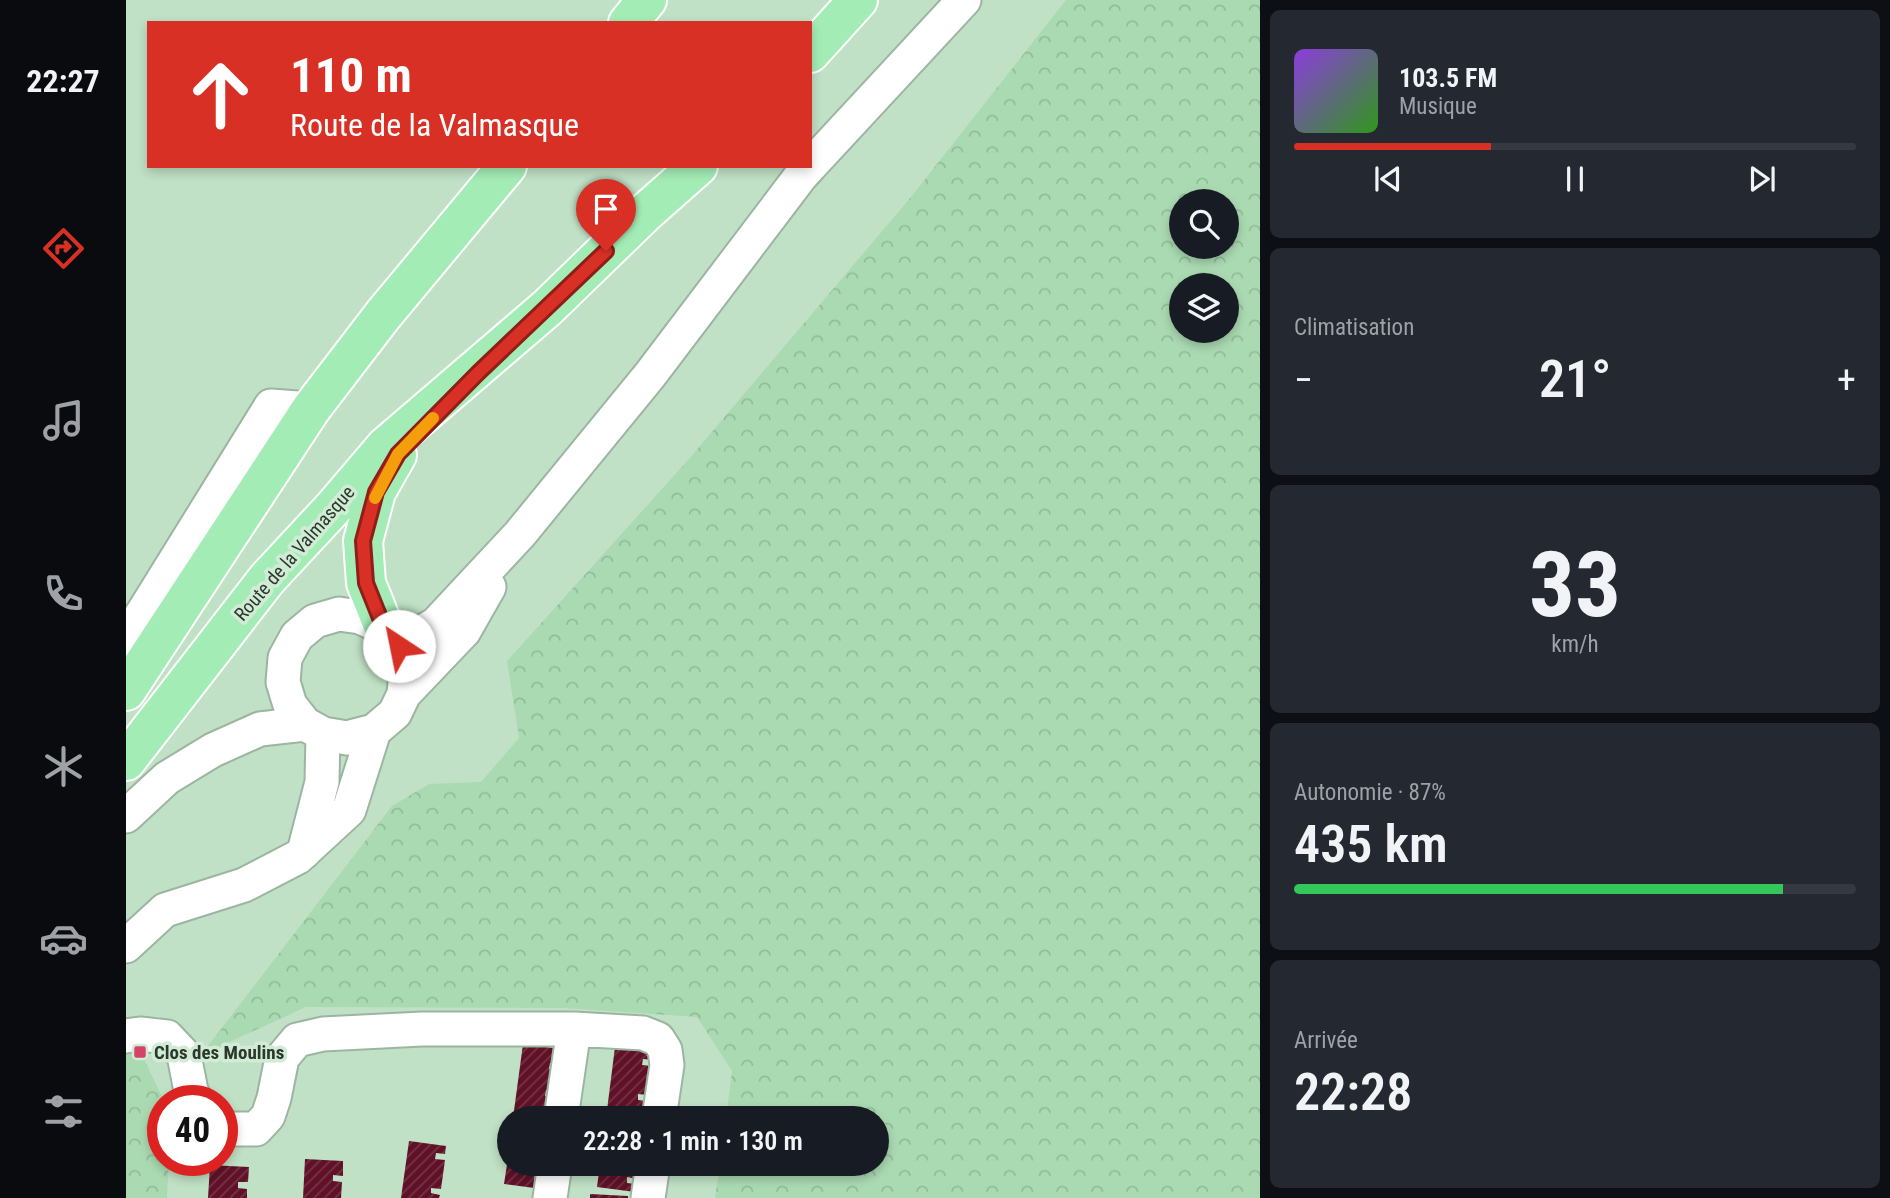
<!DOCTYPE html>
<html lang="fr">
<head>
<meta charset="utf-8">
<style>
  :root { --surface:#171b24; --page:#242831; --text:#f1f3f6; --muted:#9ea1a6; --line:#363941; --accent:#d93025 }
  body { margin:0; font-family:"Roboto Condensed",sans-serif; background:var(--page); color:var(--text); height:100vh; display:flex; flex-direction:column; font-size:26px; white-space:nowrap }
  * { box-sizing:border-box; margin:0 }
  p { font-size:23px; color:var(--muted) }
  .icon { flex:none; width:38px; height:38px; fill:none; stroke:currentColor; stroke-width:2; stroke-linecap:round; stroke-linejoin:round }
  .map { position:relative; flex:1; overflow:hidden }
  .sheet { display:flex; flex-direction:column; gap:10px; padding:10px; background:#0d0f14; width:630px }
  .sheet>* { flex:none }
  .top-card { position:absolute; left:21px; top:21px; width:665px; height:147px; border-radius:0px; box-shadow:0 4px 10px #0003; background:#d93025; color:#fff; overflow:hidden }
  .controls { position:absolute; left:1043px; top:189px; display:grid; gap:14px }
  .controls a { display:grid; place-items:center; width:70px; height:70px; border-radius:50%; background:var(--surface); box-shadow:0 4px 10px #0003; font-size:35px }
  .speed { position:absolute; left:21px; top:1085px; display:flex; gap:14px; font-size:35px; font-weight:700; text-align:center }
  .speed>* { display:grid; place-content:center; width:91px; height:91px; border-radius:50%; background:var(--surface); box-shadow:0 4px 10px #0003; line-height:1 }
  .speed .limit { border:10px solid #d22; background:#fff; color:#111 }
  .pin { position:absolute; display:grid; place-items:center; width:60px; height:60px; color:#fff; margin:-72px -30px; border-radius:50% 50% 50% 0; rotate:-45deg; box-shadow:0 0 7px #0007 }
  .pin .icon { rotate:45deg }
  .me { position:absolute; width:77px; margin:-38px; rotate:326deg; stroke-linejoin:round; filter:drop-shadow(0 0 5px #0008) }
  .turn { display:flex; align-items:center; gap:24px; height:147px; padding:0 28px; font-size:32px }
  .turn .icon { width:91px; height:91px; stroke-width:2.5 }
  .turn b { display:block; font-size:49px; line-height:60px }
  .big { font-size:52px; font-weight:600; line-height:1.1 }
  .sheet .tile { flex:1; display:flex; flex-direction:column; justify-content:center; gap:10px; min-width:0; padding:0 24px; border-radius:10px; background:var(--page) }
  .sheet .dial { align-items:center; gap:0 }
  .dial b { font-size:91px; line-height:1 }
  .song { display:flex; align-items:center; gap:21px }
  .cover { width:84px; height:84px; border-radius:10px; background:linear-gradient(135deg,hsl(270 70% 55%),hsl(110 70% 35%)) }
  .played { height:7px; border-radius:4px; background:linear-gradient(90deg,var(--accent) 35%,var(--line) 35%) }
  .keys { display:flex; justify-content:space-around; direction:ltr }
  .heat { display:flex; justify-content:space-between; align-items:center; font-size:38px; direction:ltr }
  .charge { height:10px; border-radius:5px; background:linear-gradient(90deg,#34c759 87%,var(--line) 0) }
  .trip { position:absolute; left:371px; top:1106px; width:392px; height:70px; border-radius:35px; background:var(--surface); box-shadow:0 4px 10px #0003; font-weight:600; line-height:70px; text-align:center }
  main { display:flex; flex:1; min-height:0 }
  .dock { display:flex; flex-direction:column; width:126px; justify-content:space-around; align-items:center; background:#090b0e; color:var(--muted) }
  .dock .icon { width:49px; height:49px }
  .dock .active { color:var(--accent) }
  .dock b { font-size:32px; color:var(--text) }
  .map>svg:first-child { display:block }
  .built { fill:#c0e1c5; fill-rule:evenodd }
  .forest { fill:url(#forest-crowns); fill-rule:evenodd }
  .building { fill:url(#building-hatch) }
  .lines { fill:none; stroke-linecap:round; stroke-linejoin:round }
  .minor-casing { stroke:#9cb5a0; stroke-width:37 }
  .major-casing { stroke:#fff; stroke-width:42 }
  .minor { stroke:#fff; stroke-width:33 }
  .major { stroke:#a4ecb6; stroke-width:38 }
  .route-casing { stroke:#8d1f18; stroke-width:18 }
  .route { stroke:#d93025; stroke-width:12 }
  .slow { stroke:#f59e0b; stroke-width:12 }
  .poi-dot { fill:#d34467; stroke:#d1ecd5; stroke-width:2.5 }
  .labels { text-anchor:middle; stroke-width:7; stroke-linejoin:round; paint-order:stroke }
  .street-label { font-size:19px; fill:#2c372e; stroke:#d1ecd5 }
  .poi-label { font-size:19px; font-weight:bold; fill:#2c372e; stroke:#d1ecd5; text-anchor:start }
</style>
</head>
<body>
<main>
<nav class="dock">
<b>22:27</b>
<svg class="icon active" aria-label="directions" viewBox="0 0 24 24"><path d="M12 3l9 9-9 9-9-9zM9 14v-3h6M13 9l2 2-2 2"/></svg>
<svg class="icon" aria-label="music" viewBox="0 0 24 24"><path d="M9 18V5l10-2v13"/><circle cx="6" cy="18" r="3"/><circle cx="16" cy="16" r="3"/></svg>
<svg class="icon" aria-label="phone" viewBox="0 0 24 24"><path d="M5 4h4l2 5-3 2q2 4 5 5l2-3 5 2v4C11 20 4 13 5 4z"/></svg>
<svg class="icon" aria-label="climate" viewBox="0 0 24 24"><path d="M12 3v18M4 7l16 10M4 17L20 7"/></svg>
<svg class="icon" aria-label="car" viewBox="0 0 24 24"><path d="M5 17H2v-5l4-1 3-4h7l3 4 3 1v5h-3M9 17h6M6 11h13"/><circle cx="7" cy="17" r="2"/><circle cx="17" cy="17" r="2"/></svg>
<svg class="icon" aria-label="filters" viewBox="0 0 24 24"><path d="M4 7h16M4 17h16"/><circle cx="9" cy="7" r="2"/><circle cx="15" cy="17" r="2"/></svg>
</nav>
<div class="map">
<svg width="1134" height="1198" viewBox="0 0 1134 1198">
  <defs>
    <pattern id="forest-crowns" width="20" height="18" patternUnits="userSpaceOnUse" patternTransform="scale(1.75)"><rect width="20" height="18" fill="#aadab2"/><path d="M2 6a3 3 0 1 1 6 0M12 15a3 3 0 1 1 6 0" fill="none" stroke="#92bc99"/></pattern>
    <pattern id="building-hatch" width="6" height="6" patternUnits="userSpaceOnUse" patternTransform="scale(1.75)"><rect width="6" height="6" fill="#601127"/><path d="M-1 1l2-2M0 6l6-6M5 7l2-2" fill="none" stroke="#733546"/></pattern>
  </defs>
  <rect width="100%" height="100%" fill="#d1ecd5"/>
  <!-- built -->
  <path class="built" d="M0,0H1134V1198H0ZM23,23H684V166H23ZM1055,201H1101V247H1055ZM1055,285H1101V331H1055ZM37,1101H96V1160H37ZM383,1118H751V1164H383Z"/>
  <!-- forest -->
  <path class="forest" d="M940,0H1134V1198H589L594,1164H751V1118H600L606,1071L571,1017L438,1008L180,1007L75,1055L266,806L303,784L355,782L393,738L381,661L562,460L785,197ZM1055,201H1101V247H1055ZM1055,285H1101V331H1055Z
    M0,1051L17,1057L38,1101L37,1160H43L41,1198H0Z"/>
  <!-- building -->
  <path class="building" d="M397,1044L435,1049L433,1064L424,1063L423,1069L432,1070L429,1091L420,1090L419,1096L428,1097L426,1118H387Z
    M489,1047L527,1052V1060L517,1059L516,1065L526,1066L522,1095L512,1094V1100L521,1101L518,1118H480Z
    M283,1141L320,1146L319,1154L310,1153L309,1159L319,1160L315,1189L305,1188V1193L314,1195L313,1198H275Z
    M382,1158H383V1164H420L418,1175L409,1174L408,1180L418,1181L416,1189L378,1184Z
    M179,1159L217,1161V1176L207,1175V1181L216,1182L215,1198H177Z
    M474,1164H513L511,1179L501,1177V1183L510,1184L509,1192L471,1187Z
    M84,1165L123,1167L122,1182H112V1188L121,1189V1198H82Z
    M464,1194L502,1196V1198H464Z"/>
  <g class="lines">
    <!-- minor casing -->
    <g class="minor-casing">
      <path id="minor" d="M684,166L838,0
        M0,637L18,611L145,406L185,409
        M273,646L310,624L394,534L524,375L674,177L684,166
        M278,694L280,670L273,646L258,628L234,617L213,614L189,621L171,636L159,658L157,682L164,705L179,724L197,734L221,738L248,731L269,713L278,694L338,631L363,587
        M0,816L41,778L87,750L134,729L179,724
        M178,852L196,782L197,734
        M0,946L39,910L118,885L172,857L223,810L248,731
        M0,1036L14,1034L41,1037L58,1055L65,1091L70,1101
        M435,1118L448,1029
        M96,1126L102,1129H130L142,1116L148,1098L156,1058L171,1040L197,1034L296,1029H448L517,1033L532,1039L539,1050L541,1065L533,1118
        M424,1198L429,1164
        M522,1198L527,1164"/>
    </g>
    <!-- major casing -->
    <g class="major-casing">
      <path id="major" d="M502,23L521,0
        M684,53L732,0
        M258,628L240,583L237,541L250,492L271,455
        M0,691L185,409L257,315L381,166
        M0,761L141,579L207,508L259,447L421,308L520,212L572,166"/>
    </g>
    <!-- minor -->
    <use href="#minor" class="minor"/>
    <!-- major -->
    <use href="#major" class="major"/>
  </g>
  <g class="lines">
    <!-- route casing -->
    <g class="route-casing">
      <path id="route" d="M273,646L258,628L240,583L237,541L250,492L272,454L352,373L480,251"/>
    </g>
    <!-- route -->
    <use href="#route" class="route"/>
    <!-- slow -->
    <path class="slow" d="M249,498L272,454L307,418"/>
  </g>
  <!-- markers -->
  <rect class="poi-dot" x="7" y="1045" width="14" height="14" rx="3.5"/>
  <g class="labels">
    <!-- street labels -->
    <g class="street-label">
      <text transform="translate(168 553) rotate(-49)" y="7">Route de la Valmasque</text>
    </g>
    <!-- poi labels -->
    <g class="poi-label">
      <text x="28" y="1059">Clos des Moulins</text>
    </g>
  </g>
</svg>
<div class="controls">
<a><svg class="icon" aria-label="search" viewBox="0 0 24 24"><circle cx="10" cy="10" r="6"/><path d="M15 15l6 6"/></svg></a>
<a><svg class="icon" aria-label="layers" viewBox="0 0 24 24"><path d="M12 4l9 5-9 5-9-5zM3 14l9 5 9-5"/></svg></a>
</div>
<div class="speed"><div class="limit">40</div></div>
<div class="pin" style="left:480px;top:251px;background:#d93025"><svg class="icon" aria-label="arrive" viewBox="0 0 24 24"><path d="M6 21V4h12l-3 4 3 4H6"/></svg></div>
<svg class="me" style="left:273px;top:646px" viewBox="-20 -20 40 40"><circle r="19" fill="#fff"/><path d="M0-13L10 11 0 6-10 11z" fill="#d93025"/></svg>
<div class="trip">22:28 · 1 min · 130 m</div>
<div class="top-card">
<div class="turn"><svg class="icon" aria-label="ahead" viewBox="0 0 24 24"><path d="M12 20V5M6 11l6-6 6 6"/></svg><div><b>110 m</b>Route de la Valmasque</div></div>
</div>
</div>
<section class="sheet">
<div class="tile">
<div class="song"><i class="cover"></i><div><b>103.5 FM</b><p>Musique</p></div></div>
<div class="played"></div>
<div class="keys"><svg class="icon" aria-label="previous" viewBox="0 0 24 24"><path d="M18 5L8 12l10 7zM5 5v14"/></svg><svg class="icon" aria-label="pause" viewBox="0 0 24 24"><path d="M8 5v14M16 5v14"/></svg><svg class="icon" aria-label="next" viewBox="0 0 24 24"><path d="M6 5l10 7-10 7zM19 5v14"/></svg></div>
</div>
<div class="tile"><p>Climatisation</p>
<div class="heat"><a>−</a><b class="big">21°</b><a>+</a></div>
</div>
<div class="tile dial"><b>33</b><p>km/h</p></div>
<div class="tile"><p>Autonomie · 87%</p><b class="big">435 km</b><div class="charge"></div></div>
<div class="tile"><p>Arrivée</p><b class="big">22:28</b></div>
</section>
</main>
</body>
</html>
